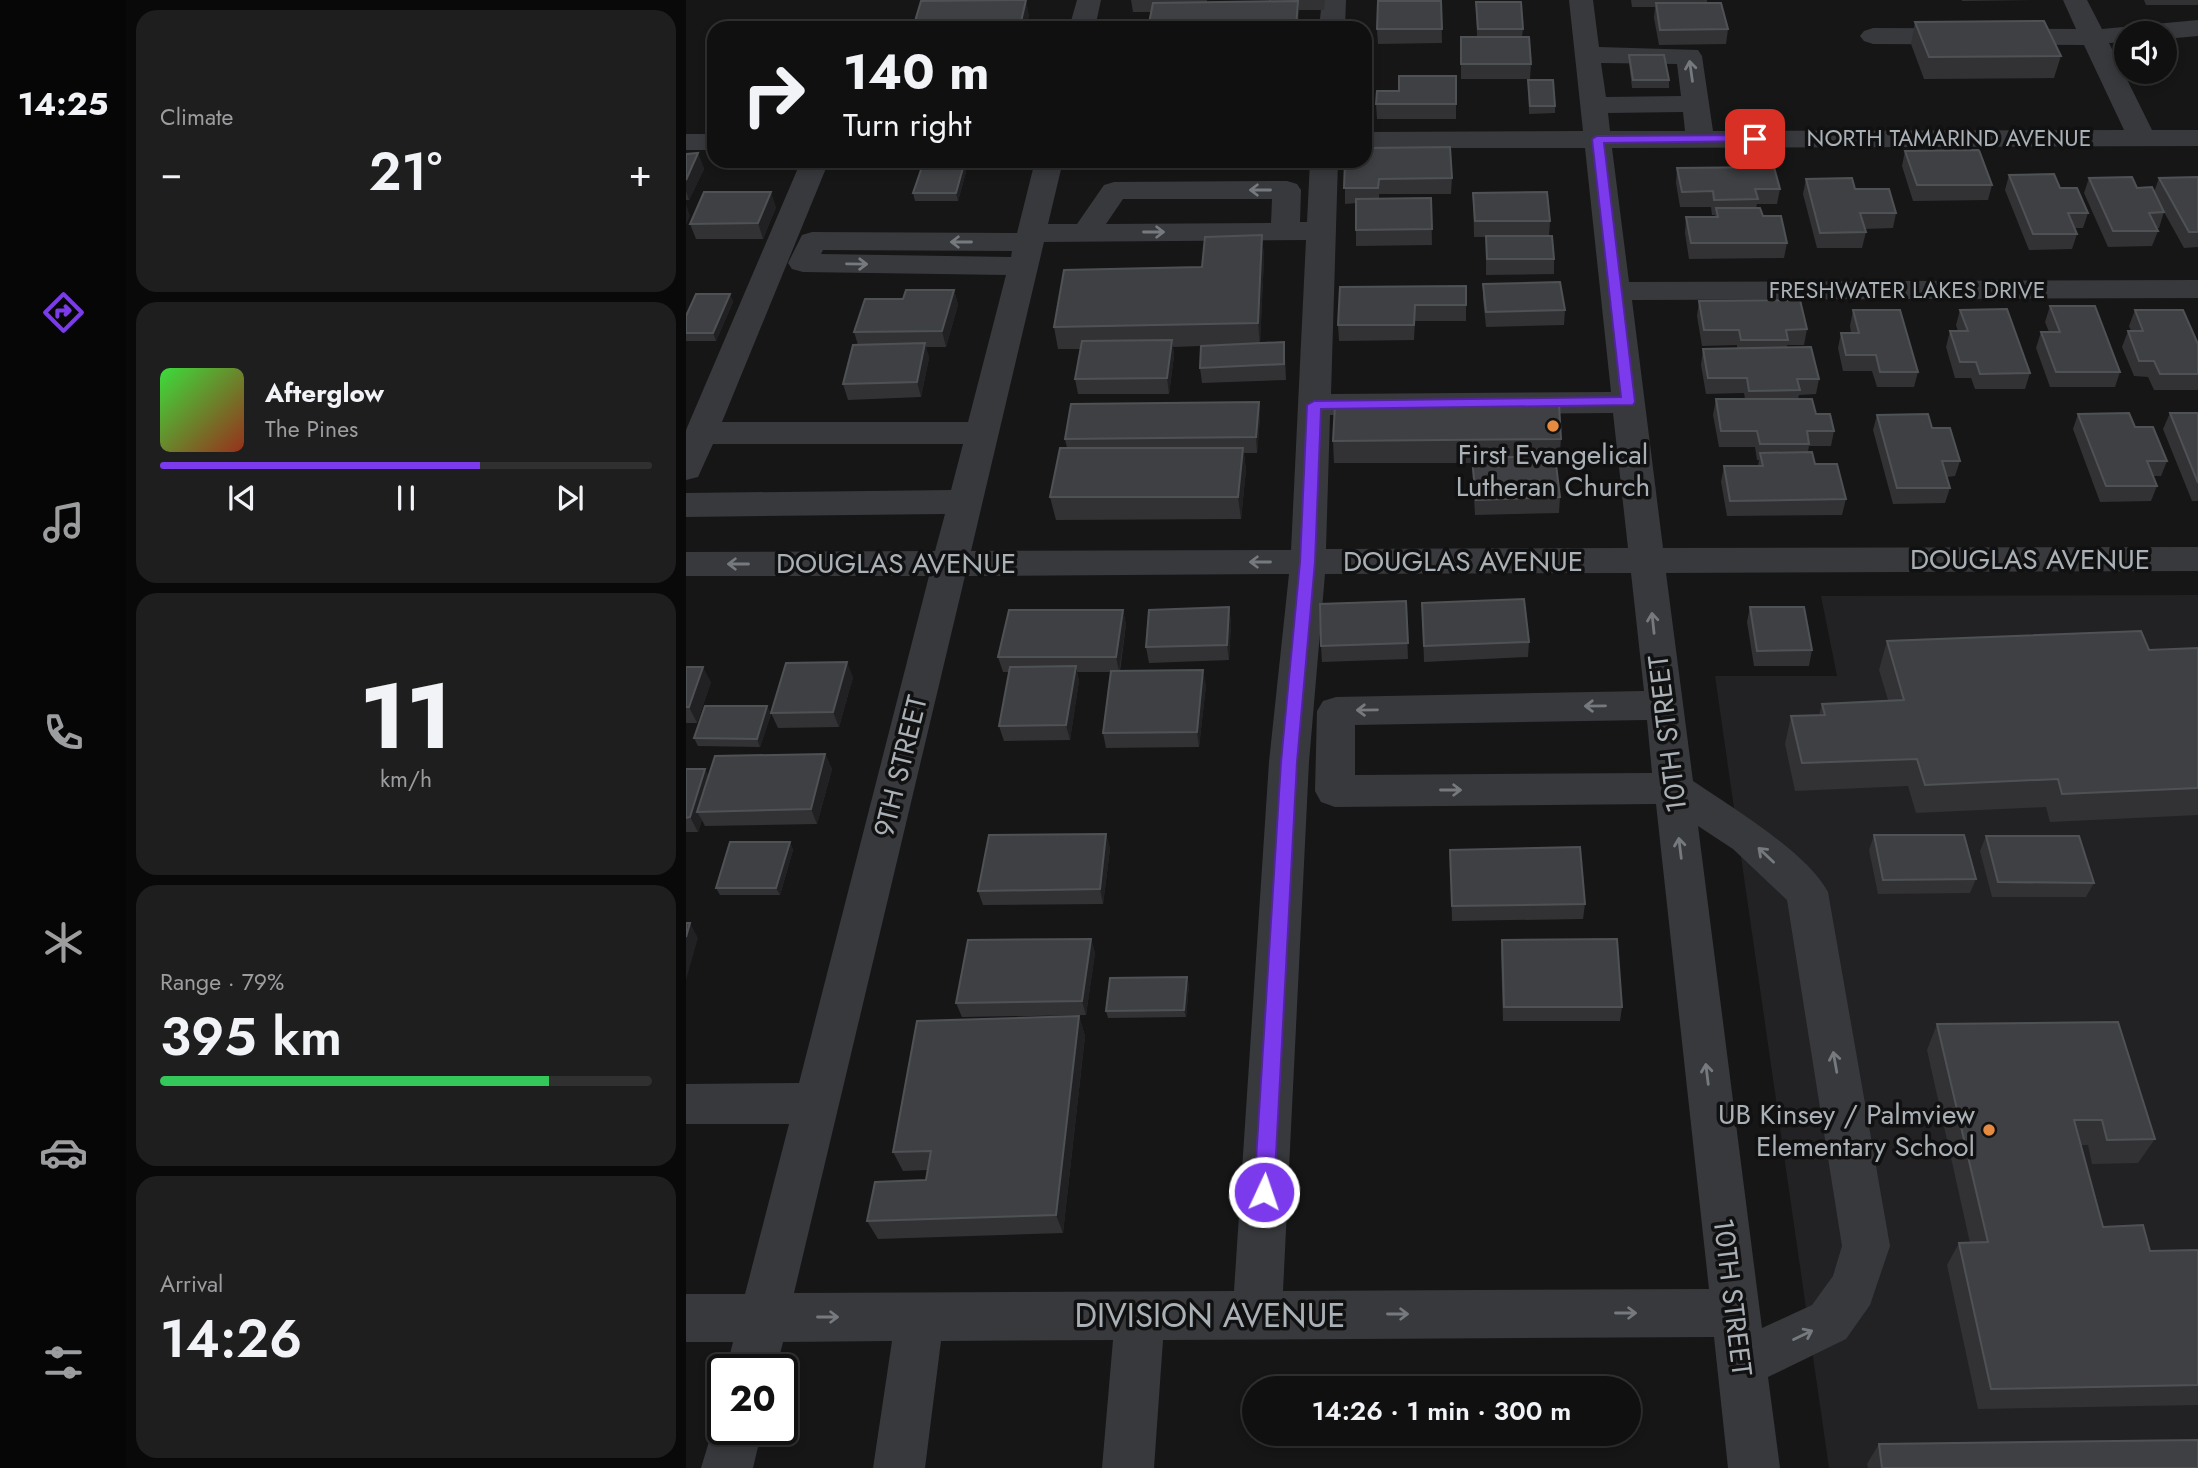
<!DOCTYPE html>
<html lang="en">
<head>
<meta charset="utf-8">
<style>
  :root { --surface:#101011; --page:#1e1e1f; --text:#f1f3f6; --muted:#9c9d9f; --line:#303031; --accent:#7c3aed }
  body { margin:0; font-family:Jost,sans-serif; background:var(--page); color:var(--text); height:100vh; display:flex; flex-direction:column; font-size:26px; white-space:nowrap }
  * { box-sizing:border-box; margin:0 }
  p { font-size:23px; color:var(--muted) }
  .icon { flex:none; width:38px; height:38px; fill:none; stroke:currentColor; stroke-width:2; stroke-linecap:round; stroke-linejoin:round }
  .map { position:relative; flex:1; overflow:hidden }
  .panel { display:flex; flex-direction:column; gap:10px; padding:10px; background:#090909; width:560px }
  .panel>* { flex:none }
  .guide { position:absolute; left:21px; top:21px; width:665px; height:147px; border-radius:21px; box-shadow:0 4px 10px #0003,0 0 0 2px var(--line); background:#101011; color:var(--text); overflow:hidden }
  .controls { position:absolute; left:1428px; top:21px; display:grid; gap:14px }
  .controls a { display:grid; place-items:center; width:63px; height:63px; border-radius:50%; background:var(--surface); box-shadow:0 4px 10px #0003,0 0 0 2px var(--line); font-size:35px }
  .speed { position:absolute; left:21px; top:1354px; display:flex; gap:14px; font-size:35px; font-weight:700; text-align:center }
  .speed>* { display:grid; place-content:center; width:91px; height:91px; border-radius:50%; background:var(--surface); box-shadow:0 4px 10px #0003,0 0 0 2px var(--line); line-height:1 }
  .speed .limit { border:4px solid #111; border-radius:10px; background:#fff; color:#111 }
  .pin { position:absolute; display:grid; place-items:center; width:60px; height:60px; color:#fff; margin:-30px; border-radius:14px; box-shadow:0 4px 10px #0006 }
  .me { position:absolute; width:77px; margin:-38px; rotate:3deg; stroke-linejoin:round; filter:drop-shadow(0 0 5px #0008) }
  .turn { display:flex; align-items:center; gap:24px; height:147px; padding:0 21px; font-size:32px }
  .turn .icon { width:91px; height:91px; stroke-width:2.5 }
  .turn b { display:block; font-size:49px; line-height:60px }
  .big { font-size:52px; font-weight:600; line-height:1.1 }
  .panel .widget { flex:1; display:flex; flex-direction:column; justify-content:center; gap:10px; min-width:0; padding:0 24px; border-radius:21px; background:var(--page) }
  .panel .dial { align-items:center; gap:0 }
  .dial b { font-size:91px; line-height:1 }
  .song { display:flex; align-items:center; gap:21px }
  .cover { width:84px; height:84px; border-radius:10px; background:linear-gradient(135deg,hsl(120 70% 55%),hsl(10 70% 35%)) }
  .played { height:7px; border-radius:4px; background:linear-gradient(90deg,var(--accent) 65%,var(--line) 65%) }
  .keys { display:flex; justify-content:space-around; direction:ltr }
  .heat { display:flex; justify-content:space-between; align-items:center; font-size:38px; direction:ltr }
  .charge { height:10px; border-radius:5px; background:linear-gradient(90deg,#34c759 79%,var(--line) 0) }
  .trip { position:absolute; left:556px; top:1376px; width:399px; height:70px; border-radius:35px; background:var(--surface); box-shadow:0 4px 10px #0003,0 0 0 2px var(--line); font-weight:600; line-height:70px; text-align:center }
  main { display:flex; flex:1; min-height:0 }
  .dock { display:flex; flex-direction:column; width:126px; justify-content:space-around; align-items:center; background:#060607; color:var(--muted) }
  .dock .icon { width:49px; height:49px }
  .dock .on { color:var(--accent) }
  .dock b { font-size:32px; color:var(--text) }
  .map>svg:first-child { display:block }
  .built { fill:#222224 }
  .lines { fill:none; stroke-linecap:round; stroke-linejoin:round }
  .minor { fill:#37393c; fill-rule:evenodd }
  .wall { fill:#323235 }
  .shaded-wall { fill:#212123 }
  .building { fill:#3f4043; stroke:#4f5255; stroke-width:2 }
  .oneway { stroke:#767a7f }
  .route { fill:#7c3aed; stroke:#51269a; stroke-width:2 }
  .poi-dot { fill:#e48b41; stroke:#111112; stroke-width:2.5 }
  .labels { text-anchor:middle; stroke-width:7; stroke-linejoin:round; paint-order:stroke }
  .far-street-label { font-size:23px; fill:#a9b0b6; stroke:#111112 }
  .poi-label { font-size:28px; fill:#a9b0b6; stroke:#111112 }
  .street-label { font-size:28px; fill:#a9b0b6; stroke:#111112 }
  .near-street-label { font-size:33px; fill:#a9b0b6; stroke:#111112 }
</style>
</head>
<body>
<main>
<nav class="dock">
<b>14:25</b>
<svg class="icon on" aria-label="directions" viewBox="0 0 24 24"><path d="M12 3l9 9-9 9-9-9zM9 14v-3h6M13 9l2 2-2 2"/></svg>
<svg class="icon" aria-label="music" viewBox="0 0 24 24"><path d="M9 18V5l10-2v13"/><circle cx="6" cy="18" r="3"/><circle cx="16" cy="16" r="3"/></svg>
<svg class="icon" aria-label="phone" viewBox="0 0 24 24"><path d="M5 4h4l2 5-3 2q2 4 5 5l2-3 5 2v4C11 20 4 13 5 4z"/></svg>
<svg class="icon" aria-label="climate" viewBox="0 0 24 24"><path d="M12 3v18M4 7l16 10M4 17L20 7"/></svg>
<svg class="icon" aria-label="car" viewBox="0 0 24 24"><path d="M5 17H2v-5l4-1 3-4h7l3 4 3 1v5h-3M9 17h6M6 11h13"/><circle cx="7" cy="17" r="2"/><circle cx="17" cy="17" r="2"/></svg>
<svg class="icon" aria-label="filters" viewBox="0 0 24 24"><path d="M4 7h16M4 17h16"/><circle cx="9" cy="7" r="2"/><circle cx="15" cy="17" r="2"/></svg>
</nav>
<section class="panel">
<div class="widget"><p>Climate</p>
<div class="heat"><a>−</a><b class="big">21°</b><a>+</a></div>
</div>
<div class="widget">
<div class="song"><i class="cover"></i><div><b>Afterglow</b><p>The Pines</p></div></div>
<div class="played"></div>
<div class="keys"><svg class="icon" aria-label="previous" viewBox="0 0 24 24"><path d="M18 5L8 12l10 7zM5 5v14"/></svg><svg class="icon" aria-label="pause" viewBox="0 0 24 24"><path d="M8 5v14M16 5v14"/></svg><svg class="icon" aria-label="next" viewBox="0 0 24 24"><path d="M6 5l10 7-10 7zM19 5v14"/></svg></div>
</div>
<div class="widget dial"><b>11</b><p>km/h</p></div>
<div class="widget"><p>Range · 79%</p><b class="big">395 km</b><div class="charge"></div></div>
<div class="widget"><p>Arrival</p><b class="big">14:26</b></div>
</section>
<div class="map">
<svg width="1512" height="1468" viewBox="0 0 1512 1468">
  <rect width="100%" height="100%" fill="#161617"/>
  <!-- built -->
  <path class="built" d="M1512,595V1468H1143L1029,676H1151L1135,596Z"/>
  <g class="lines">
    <!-- minor -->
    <path class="minor" d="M391,0H415L409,28H383Z
      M636,0H660L659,28H633Z
      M883,0H907L913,47L1012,50L1016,56L1027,131L1438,130L1398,45L1187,44L1178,41L1174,36L1178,31L1187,28L1390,29L1377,0H1401L1416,29L1512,20V36L1479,39V33H1440V42L1423,43L1466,130H1512V146L926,148L943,282L1512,280V298L946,300L977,548L1512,547V571L980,573L1007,781C1044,806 1122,853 1142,892L1204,1246L1184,1305L1160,1339L1082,1377L1094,1468H1042L1028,1337L477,1340L468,1468H416L427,1340L255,1341L239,1468H187L206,1341L97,1342L90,1370H40L47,1342H0V1294H59L103,1124H0V1084L113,1083L243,576H0V552L249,551L259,514L0,517V493L265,490L277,444H27L12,477L0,480V430L115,161H143L36,422H282L320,275L117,272L106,269L102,263L116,235L126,232L331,233L349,161H377L362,224H391L418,185L428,182L601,181L611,184L615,190L614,222H621L624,161H652L645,394L925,392L899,148H679V132L897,131ZM915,63L991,64L995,96L920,97ZM997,112L999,131H924L922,113ZM437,199H586L585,223L420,224ZM620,240L605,550L285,551L358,242ZM137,250L326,251L325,257L135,254ZM927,413L942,548L640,549L644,415ZM945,573L958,691L650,697L637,701L631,711L629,791L635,802L649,807L970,804L1023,1289L597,1291L623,762L639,574ZM603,574L583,762L548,1291L108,1293L279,576ZM961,720L966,773L669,775V725ZM1012,826L1047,849L1101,900L1156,1246L1147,1276L1126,1305L1076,1328Z
      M0,134H28V150H0Z
      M37,1410V1430H76L67,1468H15L32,1412Z"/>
  </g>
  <!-- wall -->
  <path class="wall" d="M445,0H521V2H583V0H639L638,10H613L612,28H462L465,12H447Z
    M945,0H1021V3L1042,29L1040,44L973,45L968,18L969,7H946Z
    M1276,0H1352L1276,1Z
    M1458,0H1512V5H1460Z
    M755,1L756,43L692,44L691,29Z
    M790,2L837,29L836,37L845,64L844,79H775V37H791Z
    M343,15L340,28H227Z
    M1229,22L1375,56L1368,78L1238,79L1225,44Z
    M943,55L983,80V88H946L943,63Z
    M770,76V119H691L690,104L713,91Z
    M842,80L869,106V113L843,114Z
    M1219,151L1306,185L1302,200L1227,201L1216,166Z
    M12,153L18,169L3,200H0V154Z
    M659,161L766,178L765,194H693V199L745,198L746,245L670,246V203L659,204Z
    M278,164L280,172L272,201H229L227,193Z
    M991,168L1094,189L1091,204H1071L1070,208L1101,243L1098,258L1003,259L999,233L1000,217H1029V215H1026L1025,207H994L990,183Z
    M1323,175L1374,188L1402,213L1397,228H1389L1391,234L1386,249L1343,250L1319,190Z
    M1512,177V247L1498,248L1478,212L1473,228H1470L1472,231L1466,246L1422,247L1398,193L1403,178L1468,192L1473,178Z
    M1120,179L1169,189L1210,213L1207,228L1179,229L1180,232L1176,248H1131L1117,194Z
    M787,193L864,221L863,236L868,259V274L800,275V237H788Z
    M90,207L77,239H10L4,224Z
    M576,235L578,258L574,343L599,358L600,380L516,383L514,368L515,346L487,347L488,356L483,394H392L389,379L394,349H372L368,327L516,267Z
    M797,284L879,310L878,325L800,327L797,299Z
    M780,286V321H729L728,340L653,341L652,325Z
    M268,290L272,305L260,347H240L243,358L235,397L162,400L157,384L172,345L168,332L217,299Z
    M44,294L47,302L30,341H0V316Z
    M1013,301L1121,329L1118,345H1101V348L1133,379L1130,394L1113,395L1112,399L1148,431L1145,446H1123L1122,452L1129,464L1160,499L1156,515L1041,516L1035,482L1038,466H1072L1073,460H1071L1069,447H1033L1027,415L1030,399H1059L1058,393L1020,394L1015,365L1017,349H1051V345L1016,346L1011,316Z
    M1364,306L1434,372L1429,387H1364L1350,348L1355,332H1363L1359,322Z
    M1167,310L1232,372L1228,387H1191L1186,371H1157L1152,348L1155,333H1165L1164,326Z
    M1274,310L1344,373L1339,389H1289L1285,378H1269L1260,347L1264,331H1272L1270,325Z
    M1449,310L1512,344V390H1468L1462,377L1448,376L1436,347L1442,331H1445L1443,326Z
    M573,402L574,418L571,453H558L560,470L555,519L370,520L364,497L381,448L379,439Z
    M1484,413H1512V501H1506L1477,429Z
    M1392,414L1449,427L1481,461L1475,476H1467L1471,486L1465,501L1414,502L1387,429Z
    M1191,415L1246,428L1274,461L1269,476L1261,477L1264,488L1259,503L1207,504L1187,430Z
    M875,439L873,462H869L874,497L873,513L789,515L786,463H648L647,441Z
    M720,601L722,659L636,662L635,646Z
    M736,603L843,642L842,657L738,662Z
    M543,607L545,623L543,660L463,663L460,647Z
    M1064,607L1126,650L1123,666H1068L1061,622Z
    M437,610L440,625L434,671L520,685L513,747L420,748L417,733L425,672H391L393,681L384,740L318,741L313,726L323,672H317L312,657Z
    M1201,641L1463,650L1512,648V815L1364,822L1360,807L1230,813L1222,786L1109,791L1099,744L1105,716L1133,715L1136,704L1202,700L1193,670Z
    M0,667L25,682L11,723H0Z
    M167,677L153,727L92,728L85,713Z
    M81,706L85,714L74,747L12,746L8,738Z
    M139,754L146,769L131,824L19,826L16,820L12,832H0V769H19L22,776Z
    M420,834L424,849L417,904L297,905L292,891Z
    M1188,835L1290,879L1284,893L1192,894L1183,850Z
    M1300,836L1408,883L1400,897H1306L1294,851Z
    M104,842L107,850L94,895H34L30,888Z
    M764,850L899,904L897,919L766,921Z
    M405,939L409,953L400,1015L276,1017L270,1003Z
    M816,940L936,1007L934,1021H817L815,954Z
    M503,984L500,1017L422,1018L420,1011Z
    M393,1016L399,1036L377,1233L192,1239L181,1221L240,1180L241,1170L217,1171L207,1152Z
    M1251,1024L1469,1139L1452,1163L1406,1164L1402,1145H1395L1417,1227L1464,1251L1512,1250V1405L1292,1409L1261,1265L1273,1243H1284L1241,1050Z
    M1193,1444L1512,1468H1182L1181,1464Z"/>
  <!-- shaded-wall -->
  <path class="shaded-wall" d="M340,0L343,15L340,28H334Z
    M612,1L613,16L612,28H610Z
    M12,153L18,169L3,200L0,191V180Z
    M278,164L280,172L272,201L270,193Z
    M85,192L90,207L77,239L72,223Z
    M0,204L4,216L0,225Z
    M576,235L578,258L574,345L572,323Z
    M268,290L272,305L260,347L256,331Z
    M44,294L47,302L30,341L27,333Z
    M486,340L488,356L483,394L481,378Z
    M239,343L243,358L235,397L231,382Z
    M573,402L574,418L571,453L570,437Z
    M557,448L560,470L555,519L552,497Z
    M543,607L545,623L543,660L541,645Z
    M437,610L440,625L433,672L430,657Z
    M161,662L167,677L153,727L147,712Z
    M390,666L393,681L384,740L380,725Z
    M17,667L25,682L11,723L3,707Z
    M517,670L520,685L513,747L511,732Z
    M81,706L85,714L74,747L71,739Z
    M139,754L146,769L131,824L125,809Z
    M19,769L27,784L11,812L16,820L12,832L4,817Z
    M420,834L424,849L417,904L414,889Z
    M104,842L107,850L94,895L90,888Z
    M4,923L12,938L0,980V937Z
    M405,939L409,953L400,1015L396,1001Z
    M501,977L503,984L500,1017L498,1010Z
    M393,1016L399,1036L377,1233L370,1215Z"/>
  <!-- building -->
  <path class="building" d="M340,0L334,26L227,28L235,1Z
    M612,1L610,28H462L467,3Z
    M692,1H755L756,29H691Z
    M790,2H835L837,29H792Z
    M970,3H1035L1042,29L974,30Z
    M1358,21L1375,56L1243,57L1229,22Z
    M775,37H843L845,64H775Z
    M943,55H978L983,80H947Z
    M713,76H770V104H690L691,91H713Z
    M842,80H867L869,106H844Z
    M764,147L766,178L693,179L692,188H658L659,161H679V148Z
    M1293,150L1306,185H1231L1219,151Z
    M12,153L0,180V154Z
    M237,164H278L270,193H227Z
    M1088,167L1094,189H1069L1072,199L1028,200L1027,191L996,192L991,168Z
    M1368,174L1374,188H1391L1402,213H1382L1391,234H1347L1323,175Z
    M1446,177L1451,188L1466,187L1478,212L1463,213L1472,231H1427L1403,178Z
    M1512,177V232H1503L1473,178Z
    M1166,178L1169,189H1203L1210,213H1174L1180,232L1134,233L1120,179Z
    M18,192H85L72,223L4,224Z
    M861,192L864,221H789L787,193Z
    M745,198L746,229L670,230V199Z
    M1030,208H1074L1077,216H1095L1101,243H1005L1000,217H1032Z
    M576,235L572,323L368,327L378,270L516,267L519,237Z
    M800,236H866L868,259H801Z
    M874,282L879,310L800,312L797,284Z
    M780,286V305H729L728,325H652L654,287Z
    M220,290H268L256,331L168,332L179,299H217Z
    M10,294H44L27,333H0V316Z
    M1114,300L1121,329L1100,330L1102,340H1055L1053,330H1018L1013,301Z
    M1364,306H1409L1434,372H1370L1355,332H1374Z
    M1321,309L1344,373L1294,374L1290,362H1274L1264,331H1282L1274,310Z
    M1167,310H1214L1232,372H1194L1190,355H1160L1155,333H1173Z
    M1449,310H1497L1512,344V374H1474L1468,361H1453L1442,331H1457Z
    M486,340L481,378L389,379L396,341Z
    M598,342V364L514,368L515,346Z
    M239,343L231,382L157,384L167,345Z
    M1125,347L1133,379H1111L1114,390L1063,391L1061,378H1022L1017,349Z
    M1030,399H1126L1130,414H1144L1148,431H1121L1123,444H1074L1071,431H1035Z
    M573,402L570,437L379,439L385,404Z
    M873,404L875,439L647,441L649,405Z
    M1443,413L1449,427H1467L1481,461H1461L1471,486H1420L1392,414Z
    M1484,413H1512V483Z
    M1242,414L1246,428H1264L1274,461H1256L1264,488H1211L1191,415Z
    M374,448H557L552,497H364Z
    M1126,452L1129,464H1151L1160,499L1044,501L1038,466H1077L1074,453Z
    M869,456L874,497L790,500L786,458Z
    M838,599L843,642L738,646L736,603Z
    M720,601L722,643L635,646L634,604Z
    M543,607L541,645L460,647L463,610Z
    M1064,607H1118L1126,650L1071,651Z
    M323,610H437L430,657H312Z
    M1455,631L1463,650L1512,648V788L1376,794L1372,779L1239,785L1231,759L1116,763L1105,716L1139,715L1136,704L1218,700L1201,641Z
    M161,662L147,712L85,713L100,663Z
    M390,666L380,725L313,726L324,667Z
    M0,667H17L3,707H0Z
    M517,670L511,732L417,733L425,671Z
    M19,706H81L71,739L8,738Z
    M139,754L125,809L11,812L29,756Z
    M0,769H19L4,817L0,818Z
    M420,834L414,889L292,891L303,835Z
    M1188,835H1278L1290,879L1197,880Z
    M1300,836H1393L1408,883L1312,882Z
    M44,842H104L90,888H30Z
    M894,847L899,904L766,906L764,850Z
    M0,923H4L0,937Z
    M405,939L396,1001L270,1003L282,940Z
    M931,939L936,1007H818L816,940Z
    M501,977L498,1010L420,1011L424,978Z
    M393,1016L370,1215L181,1221L189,1182L240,1180L245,1151L207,1152L231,1021Z
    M1432,1022L1469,1139L1421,1140L1416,1120H1388L1417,1227L1457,1225L1464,1251L1512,1250V1385L1305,1389L1273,1243L1302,1242L1251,1024Z
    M1512,1440V1468H1196L1193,1444Z"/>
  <!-- one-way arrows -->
  <defs><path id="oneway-shaft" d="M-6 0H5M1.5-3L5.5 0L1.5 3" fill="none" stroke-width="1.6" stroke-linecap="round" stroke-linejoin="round" transform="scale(1.75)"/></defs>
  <g class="oneway">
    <use href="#oneway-shaft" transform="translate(1005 71) rotate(-98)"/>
    <use href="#oneway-shaft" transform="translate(574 190) rotate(180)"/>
    <use href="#oneway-shaft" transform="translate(468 232)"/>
    <use href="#oneway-shaft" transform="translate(275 242) rotate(-180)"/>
    <use href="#oneway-shaft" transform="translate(171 264) rotate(1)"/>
    <use href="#oneway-shaft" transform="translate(574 562) rotate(180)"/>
    <use href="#oneway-shaft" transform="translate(52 564) rotate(180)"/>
    <use href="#oneway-shaft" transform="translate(967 623) rotate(-96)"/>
    <use href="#oneway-shaft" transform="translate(909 706) rotate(179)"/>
    <use href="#oneway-shaft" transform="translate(681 710) rotate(179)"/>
    <use href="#oneway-shaft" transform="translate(765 790)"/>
    <use href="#oneway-shaft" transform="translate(994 848) rotate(-97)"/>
    <use href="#oneway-shaft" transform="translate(1080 855) rotate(-137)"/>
    <use href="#oneway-shaft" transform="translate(1149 1062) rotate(-100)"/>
    <use href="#oneway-shaft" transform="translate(1021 1074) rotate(-97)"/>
    <use href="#oneway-shaft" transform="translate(940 1313)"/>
    <use href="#oneway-shaft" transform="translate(712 1314)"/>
    <use href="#oneway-shaft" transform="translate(142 1317)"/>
    <use href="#oneway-shaft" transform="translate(1117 1335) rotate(-26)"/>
  </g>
  <!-- route -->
  <path class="route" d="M1069,135L1073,136V141L918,143L949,402L947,405L635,409L629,562L611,762L588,1192L585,1198L578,1201L571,1198L568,1192L595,762L614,562L621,405L628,401L935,397L906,139L911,136Z"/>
  <!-- markers -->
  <g class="poi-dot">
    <circle cx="867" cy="426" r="7"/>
    <circle cx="1303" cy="1130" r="7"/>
  </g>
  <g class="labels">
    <!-- far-street labels -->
    <g class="far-street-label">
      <text x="1263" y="146">NORTH TAMARIND AVENUE</text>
      <text x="1221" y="298">FRESHWATER LAKES DRIVE</text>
    </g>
    <!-- poi labels -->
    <g class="poi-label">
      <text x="867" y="464">First Evangelical<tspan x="867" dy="32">Lutheran Church</tspan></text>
      <text x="1289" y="1124" text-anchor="end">UB Kinsey / Palmview<tspan x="1289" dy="32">Elementary School</tspan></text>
    </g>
    <!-- street labels -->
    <g class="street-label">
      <text x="1344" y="569">DOUGLAS AVENUE</text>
      <text x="777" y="571">DOUGLAS AVENUE</text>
      <text x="210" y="573">DOUGLAS AVENUE</text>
      <text transform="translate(981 734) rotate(-97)" y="10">10TH STREET</text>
      <text transform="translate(214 766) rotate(-76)" y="10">9TH STREET</text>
      <text transform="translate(1047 1297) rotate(83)" y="10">10TH STREET</text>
    </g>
    <!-- near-street labels -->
    <g class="near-street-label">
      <text x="524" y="1327">DIVISION AVENUE</text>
    </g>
  </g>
</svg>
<div class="controls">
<a><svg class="icon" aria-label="sound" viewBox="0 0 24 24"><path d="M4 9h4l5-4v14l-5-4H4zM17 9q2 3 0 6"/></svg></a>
</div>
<div class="speed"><div class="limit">20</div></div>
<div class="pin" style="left:1069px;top:139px;background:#d93025"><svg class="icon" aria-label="arrive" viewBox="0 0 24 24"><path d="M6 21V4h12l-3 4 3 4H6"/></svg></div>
<svg class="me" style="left:578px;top:1192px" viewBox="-20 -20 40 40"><circle r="17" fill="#7c3aed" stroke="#fff" stroke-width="3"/><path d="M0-11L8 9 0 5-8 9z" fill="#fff"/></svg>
<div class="trip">14:26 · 1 min · 300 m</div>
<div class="guide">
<div class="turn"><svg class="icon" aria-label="right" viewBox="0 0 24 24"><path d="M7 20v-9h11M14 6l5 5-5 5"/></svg><div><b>140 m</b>Turn right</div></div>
</div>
</div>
</main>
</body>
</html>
